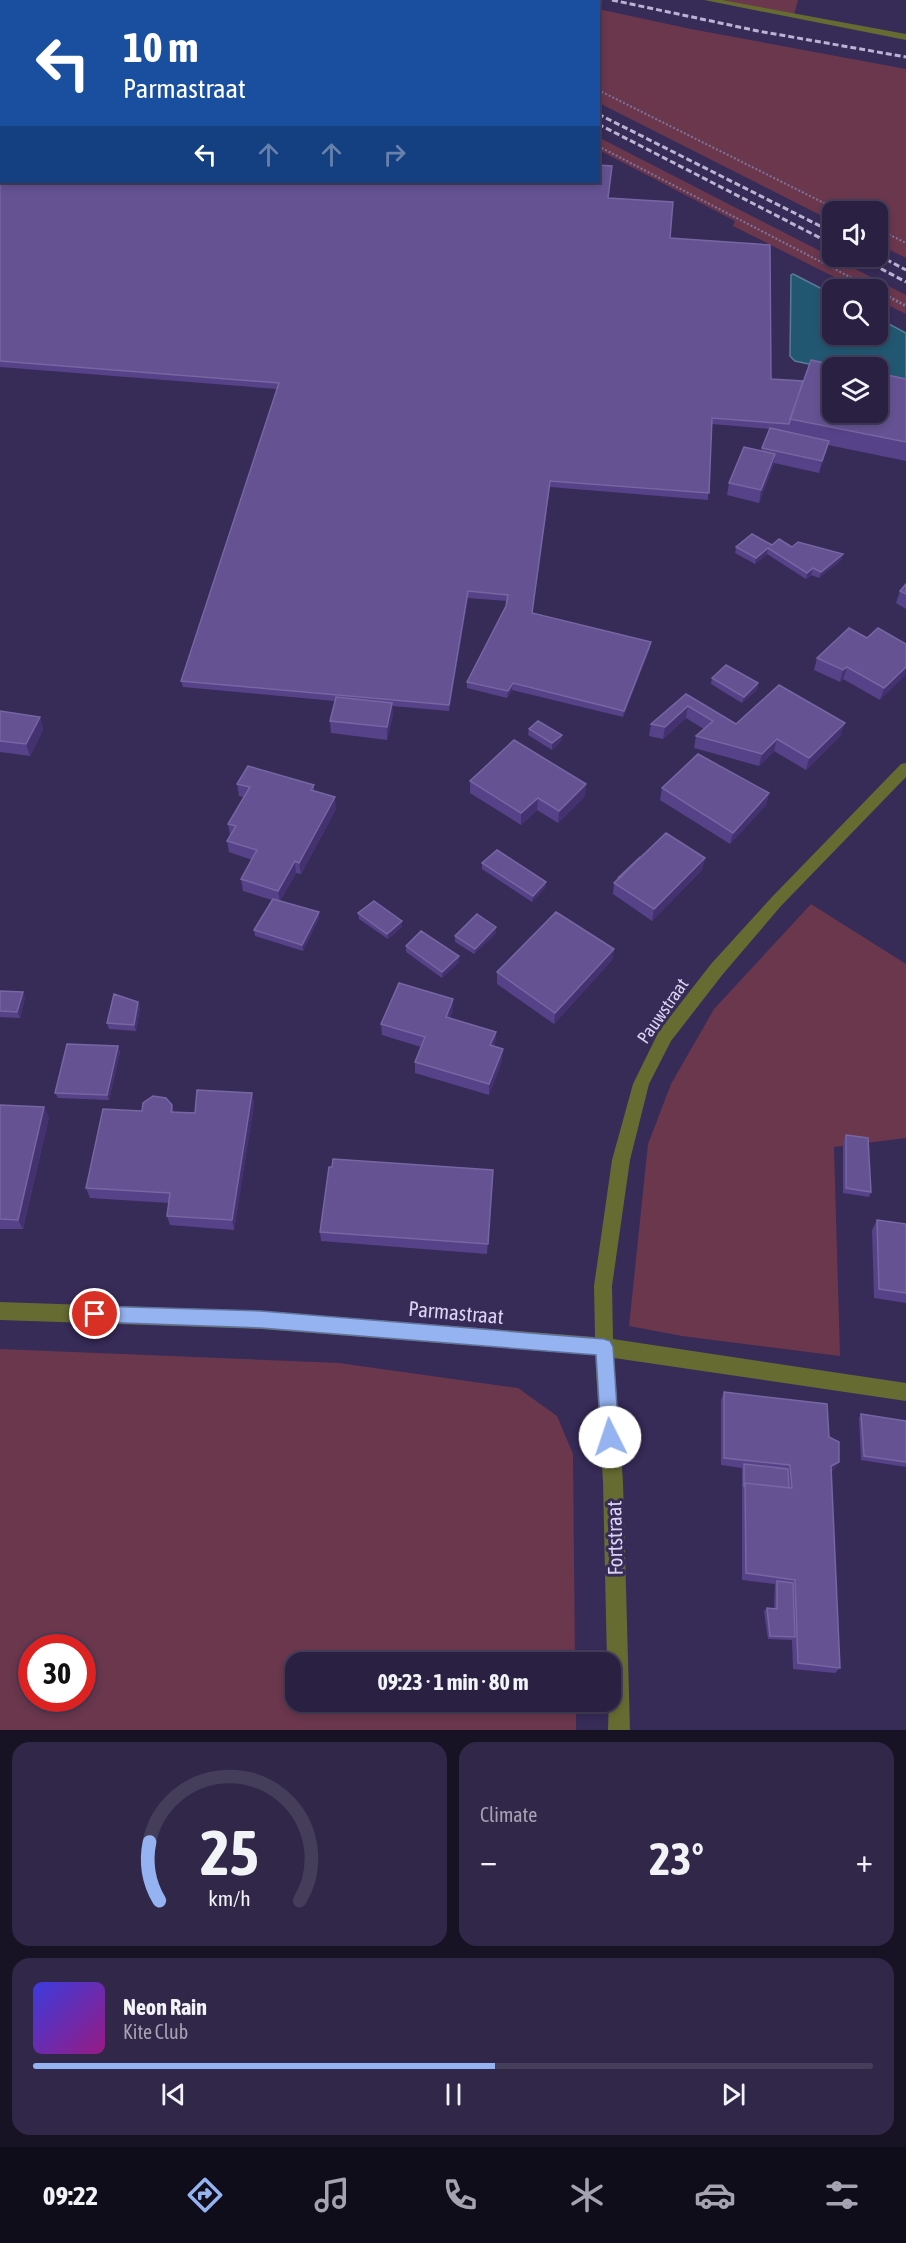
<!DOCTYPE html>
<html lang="en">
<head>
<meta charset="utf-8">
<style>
  :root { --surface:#292042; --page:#312849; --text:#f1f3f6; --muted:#a5a3b2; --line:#453e5b; --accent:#95b2f1 }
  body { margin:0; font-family:"Asap Condensed",sans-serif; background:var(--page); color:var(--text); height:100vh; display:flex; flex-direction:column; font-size:22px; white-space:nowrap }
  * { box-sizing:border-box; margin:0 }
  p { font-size:20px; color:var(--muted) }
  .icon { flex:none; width:33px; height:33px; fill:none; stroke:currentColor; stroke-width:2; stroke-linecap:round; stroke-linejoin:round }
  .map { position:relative; height:1730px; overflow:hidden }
  .panel { display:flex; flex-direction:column; gap:12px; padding:12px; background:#171224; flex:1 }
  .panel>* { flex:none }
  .guide { position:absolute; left:0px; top:0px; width:600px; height:183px; box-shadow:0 3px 9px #0003,0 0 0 2px var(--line); background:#1a4fa0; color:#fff; overflow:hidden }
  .fabs { position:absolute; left:822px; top:201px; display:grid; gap:12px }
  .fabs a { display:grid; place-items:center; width:66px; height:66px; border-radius:12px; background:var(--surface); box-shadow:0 3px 9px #0003,0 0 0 2px var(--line); font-size:30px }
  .speed { position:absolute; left:18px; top:1634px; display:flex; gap:12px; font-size:30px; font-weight:700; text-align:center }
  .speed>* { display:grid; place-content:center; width:78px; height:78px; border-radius:50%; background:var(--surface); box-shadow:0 3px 9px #0003,0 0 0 2px var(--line); line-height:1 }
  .speed .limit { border:9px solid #d22; background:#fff; color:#111 }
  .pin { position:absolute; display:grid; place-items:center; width:51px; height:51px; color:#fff; margin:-26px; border:3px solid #fff; border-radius:50%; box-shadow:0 2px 6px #0007 }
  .me { position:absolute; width:66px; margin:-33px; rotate:356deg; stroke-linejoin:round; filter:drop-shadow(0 0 4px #0008) }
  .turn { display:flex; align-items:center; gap:21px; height:126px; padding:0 24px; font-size:27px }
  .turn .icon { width:78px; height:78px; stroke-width:2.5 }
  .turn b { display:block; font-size:42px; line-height:51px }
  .lanes { display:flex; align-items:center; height:57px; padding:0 24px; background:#0003; justify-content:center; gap:30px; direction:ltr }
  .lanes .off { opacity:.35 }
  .big { font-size:45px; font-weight:700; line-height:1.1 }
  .panel .tile { flex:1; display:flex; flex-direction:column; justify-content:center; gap:9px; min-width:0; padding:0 21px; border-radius:18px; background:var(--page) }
  .panel .dial { align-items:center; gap:0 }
  .dial svg { height:156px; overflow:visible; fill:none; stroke:var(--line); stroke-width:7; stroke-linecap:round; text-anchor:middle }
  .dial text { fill:var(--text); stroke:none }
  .song { display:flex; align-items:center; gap:18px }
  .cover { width:72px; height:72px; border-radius:9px; background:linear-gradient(135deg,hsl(240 70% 55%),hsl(310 70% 35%)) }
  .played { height:6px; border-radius:3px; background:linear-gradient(90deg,var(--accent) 55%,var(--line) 55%) }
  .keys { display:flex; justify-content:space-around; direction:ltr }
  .heat { display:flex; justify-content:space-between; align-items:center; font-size:33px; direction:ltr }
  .panel .tiles { flex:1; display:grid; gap:12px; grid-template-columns:1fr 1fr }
  .tile:last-child { grid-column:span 2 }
  .trip { position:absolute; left:285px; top:1652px; width:336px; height:60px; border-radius:18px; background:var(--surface); box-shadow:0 3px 9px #0003,0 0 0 2px var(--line); font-weight:700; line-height:60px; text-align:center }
  .dock { display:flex; height:96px; justify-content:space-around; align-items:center; background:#100d1a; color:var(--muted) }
  .dock .icon { width:42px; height:42px }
  .dock .on { color:var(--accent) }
  .dock b { font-size:27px; color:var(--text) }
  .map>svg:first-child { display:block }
  .green { fill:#6a374d; fill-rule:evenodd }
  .water { fill:#225772; stroke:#597c98; stroke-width:1.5 }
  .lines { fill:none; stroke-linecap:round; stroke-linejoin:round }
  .path-far1 { stroke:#7e759b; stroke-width:2; stroke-dasharray:2 2; stroke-linecap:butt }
  .path { stroke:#7e759b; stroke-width:3; stroke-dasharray:2 2; stroke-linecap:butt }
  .minor { fill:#656b31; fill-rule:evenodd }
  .rail { stroke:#bab4d3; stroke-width:3; stroke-dasharray:6 3; stroke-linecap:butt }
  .wall { fill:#564288 }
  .shaded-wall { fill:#443270 }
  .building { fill:#645293; stroke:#7666a2; stroke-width:1.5 }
  .route { fill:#95b2f1; stroke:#61749d; stroke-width:1.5 }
  .labels { text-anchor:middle; stroke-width:6; stroke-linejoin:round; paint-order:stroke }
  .street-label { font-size:18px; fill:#d9d4f0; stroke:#372b58 }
  .near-street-label { font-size:21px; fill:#d9d4f0; stroke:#372b58 }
</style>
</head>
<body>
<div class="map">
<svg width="906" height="1730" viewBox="0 0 906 1730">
  <rect width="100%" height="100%" fill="#372b58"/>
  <!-- green -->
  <path class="green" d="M720,0H798L794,15Z
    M598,9L691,29L906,69V258L878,244V212H832V221L599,103Z
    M598,137L906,295V314L878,300V290L858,289L733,226L735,221L599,150Z
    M811,904L906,964V1138L834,1147L840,1356L682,1336L629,1326L648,1144L671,1084L714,1009Z
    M0,1349L339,1363L518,1388L557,1416L573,1454L575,1662H296V1701H576V1730H0ZM32,1647H82V1698H32Z"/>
  <!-- water -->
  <path class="water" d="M793,274L832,294V334H878V318L906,333V385L878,379V368H832V369L795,361L790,356L791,275Z"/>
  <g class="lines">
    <!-- path-far1 -->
    <path class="path-far1" d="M317,0L320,2
      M419,0L422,2
      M598,90L842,212
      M598,146L875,290
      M878,229L906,243
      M878,291L885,295"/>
    <!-- path -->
    <path class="path" d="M882,293L906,306"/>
    <!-- minor -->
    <path class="minor" d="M704,0H722L906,34V40Z
      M906,763V777L781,906L723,974L671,1041L649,1084L630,1160L612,1286L613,1339L906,1383V1401L614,1358L623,1482L630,1730H608L610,1662H607L603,1482L595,1355L261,1329L0,1320V1302L261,1311L595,1337L594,1286L612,1160L633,1084L659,1031L711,964L771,898L901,764Z"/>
    <!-- rail -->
    <path class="rail" d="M357,0L360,2
      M375,0L378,2
      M612,0L758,31L906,57
      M598,114L832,232
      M598,124L832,244
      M878,255L906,270
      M857,256L906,282"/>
  </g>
  <!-- wall -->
  <path class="wall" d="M0,126L608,198L670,238L771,379L803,381L906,379V461L828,445L819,473L774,463L759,503L727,495L729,483L761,451L770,429L712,424L708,500L550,487L532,613L650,648L623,717L512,690L507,698L467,688V682L506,606L507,601L468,598L449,711L392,706L393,715L387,740L331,733L330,721L335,701L183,687L181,681L277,389L0,367Z
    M772,545L792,547L843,554L841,560L819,578L811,575L806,579L767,554L755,564L735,553L736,547Z
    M906,584V609L896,603L900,591Z
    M867,638L906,644L880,700L843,679L840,682L814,670L817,658Z
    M712,678L758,683L757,690L742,703L711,684Z
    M686,694L736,724L841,735L806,770L774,751L759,766L694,748L696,736L704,729L686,718L663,739L649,736L651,724Z
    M0,711L40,717L43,730L30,756L0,752Z
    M529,729L562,735L561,741L552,750L528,735Z
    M470,781L586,784L585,796L558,823L537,810L521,825L470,793Z
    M237,784L314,785V791L336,809L301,874L296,873L280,901L319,918L303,951L255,936L254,930L272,900L243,891L241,879L252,860L229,852L227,841L230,835L228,824L244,797L239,796Z
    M662,788L769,793L766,805L730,844L660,800Z
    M705,858L702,870L652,921L613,894L614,883L618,880V878Z
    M482,863L546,882L545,888L532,902L482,869Z
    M358,913L402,927L388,939L359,919Z
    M496,927V933L474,954L455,942V936Z
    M406,946L459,956V962L442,978L406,952Z
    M614,949L612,960L554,1024L497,984V972Z
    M0,991L25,998L20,1018L0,1017Z
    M138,1002L140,1008L136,1031L109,1029L107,1023Z
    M453,1010L450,1018L496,1032L495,1043L494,1046L502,1060L489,1095L415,1073V1062L421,1047L382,1035L381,1024Z
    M118,1046L120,1052L109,1100L58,1098L55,1093Z
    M252,1093L254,1104L234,1230L170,1225L167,1216L169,1203L90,1198L86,1188L172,1105L174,1112L195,1113Z
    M0,1105L49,1117L23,1229H0Z
    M846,1135L871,1192L869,1197L843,1193V1141Z
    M493,1170L487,1254L321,1241L320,1232Z
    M877,1220L906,1224V1303L874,1298L872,1230Z
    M724,1392L829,1437L834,1470L831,1471L840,1668L835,1673L793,1669L792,1640L768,1639L764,1611L767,1608L774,1609L775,1584L742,1580V1468L721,1465V1400Z
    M861,1414L906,1421V1467L861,1460L859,1418Z"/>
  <!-- shaded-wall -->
  <path class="shaded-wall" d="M829,441L826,453L819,473L822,461Z
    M775,454L773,467L759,503L761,490Z
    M768,548L767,554L755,564L756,558Z
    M843,554L841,560L819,578L821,572Z
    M813,568L811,575L806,579L807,573Z
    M468,591V598L449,711V705Z
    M651,642L650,648L623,717L624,711Z
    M847,667L843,679L840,682L843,670Z
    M906,667V675L880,700L884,688Z
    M513,683L512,690L507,698L508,691Z
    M758,683L757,690L742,703L744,697Z
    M392,703L393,715L387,740V727Z
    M688,706L686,718L663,739L665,727Z
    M40,717L43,730L30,756L26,744Z
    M845,723L841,735L806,770L809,758Z
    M562,735L561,741L552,750V743Z
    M777,739L774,751L759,766L762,754Z
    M586,784L585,796L558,823L559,811Z
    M769,793L766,805L730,844L733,833Z
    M335,797L336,809L301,874L299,863Z
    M538,798L537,810L521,825V813Z
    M705,858L702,870L652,921L654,909Z
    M295,861L296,873L280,902L278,891Z
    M546,882L545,888L532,902L533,896Z
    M319,912V918L303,951L302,945Z
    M402,921V927L388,939L387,934Z
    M496,927V933L474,954L475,949Z
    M614,949L612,960L554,1024L555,1013Z
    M459,956V962L442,978V972Z
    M23,992L25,998L20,1018L17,1012Z
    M453,999V1010L446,1028V1017Z
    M138,1002L140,1008L136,1031L134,1025Z
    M496,1032L495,1043L490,1056V1045Z
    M118,1046L120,1052L109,1100L107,1095Z
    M503,1049L502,1060L489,1095V1084Z
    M252,1093L254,1104L234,1230L232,1220Z
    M44,1107L49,1117L23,1229L18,1220Z
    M839,1462L834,1470L826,1474L831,1466Z"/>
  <!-- building -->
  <path class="building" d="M0,126H2V182H598V165L612,166L608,198L673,202L670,238L770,245L771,379L803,381L789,424L712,418L709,493L550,481L532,613L651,642L624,711L513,683L508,691L467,682L506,606L508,595L468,591L449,705L181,681L279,383L0,361Z
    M811,360L848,368H832V412H878V373L906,379V442L790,419Z
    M770,428L829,441L822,461L762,448Z
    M744,447L775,454L761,490L729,483Z
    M752,534L772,545L779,539L792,547L798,542L843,554L821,572L813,568L807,573L768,548L756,558L736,547Z
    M906,584V594L900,591Z
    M849,628L867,638L878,628L906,644V667L884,688L847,667L843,670L817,658Z
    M726,665L758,683L744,697L712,678Z
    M779,685L845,723L809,758L777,739L762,754L696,736L713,721L688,706L665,727L651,724L686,694L736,724Z
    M336,697L392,703L387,727L330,721Z
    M0,711L40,717L26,744L0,741Z
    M538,721L562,735L552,743L529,729Z
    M514,740L586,784L559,811L538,798L521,813L470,781Z
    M698,754L769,793L733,833L662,788Z
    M248,766L314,785L311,790L335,797L299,863L295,861L278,891L241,879L257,850L227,841L236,826L228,824L250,787L237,784Z
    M666,833L705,858L654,909L614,883Z
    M497,850L546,882L533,896L482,863Z
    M640,857L619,879L618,878Z
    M273,899L319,912L302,945L254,930Z
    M374,901L402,921L387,934L358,913Z
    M556,912L614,949L555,1013L497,972Z
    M477,914L496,927L475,949L455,936Z
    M421,931L459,956L442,972L406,946Z
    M399,983L453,999L446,1017L496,1032L490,1045L503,1049L489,1084L415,1062L425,1037L381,1024Z
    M0,991L23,992L17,1012L0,1011Z
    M114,994L138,1002L134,1025L107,1023Z
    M67,1044L118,1046L107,1095L55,1093Z
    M197,1090L252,1093L232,1220L167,1216L170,1193L86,1188L103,1109L142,1111L143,1103L153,1096L166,1098L172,1105L171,1112L195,1113Z
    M0,1105L44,1107L18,1220L0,1219Z
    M846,1135L868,1138L871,1192L846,1188Z
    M333,1159L493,1170L488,1244L320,1232L329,1167H332Z
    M877,1220L906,1224V1293L879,1289Z
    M724,1392L827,1404L829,1437L839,1442V1462L831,1466L840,1668L798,1663L795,1580L746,1573L745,1483L792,1488L790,1465L724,1458Z
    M861,1414L906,1421V1462L864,1456Z
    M744,1464L788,1469L789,1488L745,1483L744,1487Z
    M777,1581L793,1583L795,1637L770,1636L767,1608L777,1609Z"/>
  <!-- route -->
  <path class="route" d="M95,1306L261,1311L604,1339L610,1341L613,1347L619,1437L616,1443L610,1446L604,1443L601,1437L596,1355L261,1328L95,1322L89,1320L87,1314L89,1308Z"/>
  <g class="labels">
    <!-- street labels -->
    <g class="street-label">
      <text transform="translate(663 1011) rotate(-55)" y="6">Pauwstraat</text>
    </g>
    <!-- near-street labels -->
    <g class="near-street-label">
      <text transform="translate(456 1313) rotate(5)" y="7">Parmastraat</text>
      <text transform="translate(615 1538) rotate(-91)" y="7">Fortstraat</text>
    </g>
  </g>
</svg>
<div class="fabs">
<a><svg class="icon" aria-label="sound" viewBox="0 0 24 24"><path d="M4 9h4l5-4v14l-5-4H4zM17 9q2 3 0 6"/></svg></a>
<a><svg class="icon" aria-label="search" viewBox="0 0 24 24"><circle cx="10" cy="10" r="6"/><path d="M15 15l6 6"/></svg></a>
<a><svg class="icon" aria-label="layers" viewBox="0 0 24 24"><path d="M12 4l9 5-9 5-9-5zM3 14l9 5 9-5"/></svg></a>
</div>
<div class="speed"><div class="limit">30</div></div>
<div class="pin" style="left:95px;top:1314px;background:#d93025"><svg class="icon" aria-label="arrive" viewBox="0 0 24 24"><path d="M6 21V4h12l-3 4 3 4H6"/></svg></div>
<svg class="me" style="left:610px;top:1437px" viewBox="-20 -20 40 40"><circle r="19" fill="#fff"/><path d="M0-13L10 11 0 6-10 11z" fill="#95b2f1"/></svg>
<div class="trip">09:23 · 1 min · 80 m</div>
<div class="guide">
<div class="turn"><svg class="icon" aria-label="left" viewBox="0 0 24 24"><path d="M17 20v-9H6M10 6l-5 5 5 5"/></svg><div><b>10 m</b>Parmastraat</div></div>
<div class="lanes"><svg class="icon" aria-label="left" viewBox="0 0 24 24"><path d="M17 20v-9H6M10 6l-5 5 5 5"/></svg><svg class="icon off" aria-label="ahead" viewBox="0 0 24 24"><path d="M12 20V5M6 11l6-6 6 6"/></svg><svg class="icon off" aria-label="ahead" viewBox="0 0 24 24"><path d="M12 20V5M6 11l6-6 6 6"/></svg><svg class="icon off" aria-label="right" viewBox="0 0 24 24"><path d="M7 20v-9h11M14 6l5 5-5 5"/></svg></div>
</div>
</div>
<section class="panel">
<div class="tiles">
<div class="tile dial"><svg viewBox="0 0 100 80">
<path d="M14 69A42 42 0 1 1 86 69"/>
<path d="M14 69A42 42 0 0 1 9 39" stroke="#95b2f1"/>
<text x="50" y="56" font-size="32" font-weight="700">25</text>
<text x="50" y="72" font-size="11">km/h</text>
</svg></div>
<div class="tile"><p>Climate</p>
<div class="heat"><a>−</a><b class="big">23°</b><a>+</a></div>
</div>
<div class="tile">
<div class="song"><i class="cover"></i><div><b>Neon Rain</b><p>Kite Club</p></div></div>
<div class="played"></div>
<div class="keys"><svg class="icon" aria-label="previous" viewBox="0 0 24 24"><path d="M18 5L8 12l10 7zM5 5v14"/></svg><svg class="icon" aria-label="pause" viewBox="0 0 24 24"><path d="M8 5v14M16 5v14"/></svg><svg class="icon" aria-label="next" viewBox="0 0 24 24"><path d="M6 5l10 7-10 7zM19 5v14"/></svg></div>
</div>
</div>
</section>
<nav class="dock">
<b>09:22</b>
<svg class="icon on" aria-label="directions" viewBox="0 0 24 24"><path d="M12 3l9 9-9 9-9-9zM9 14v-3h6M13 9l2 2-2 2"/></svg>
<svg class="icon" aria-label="music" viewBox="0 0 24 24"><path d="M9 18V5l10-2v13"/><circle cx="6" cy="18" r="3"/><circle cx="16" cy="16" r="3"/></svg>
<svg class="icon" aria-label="phone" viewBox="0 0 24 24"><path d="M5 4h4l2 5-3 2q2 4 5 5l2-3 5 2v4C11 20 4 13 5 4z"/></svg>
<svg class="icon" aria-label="climate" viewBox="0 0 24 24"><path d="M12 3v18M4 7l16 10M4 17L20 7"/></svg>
<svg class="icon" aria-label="car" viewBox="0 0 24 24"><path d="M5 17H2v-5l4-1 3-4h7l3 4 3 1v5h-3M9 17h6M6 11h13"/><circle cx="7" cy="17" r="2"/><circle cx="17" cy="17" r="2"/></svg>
<svg class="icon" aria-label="filters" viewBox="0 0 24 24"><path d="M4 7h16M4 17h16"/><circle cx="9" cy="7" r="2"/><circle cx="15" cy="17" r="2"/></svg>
</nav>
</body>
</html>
